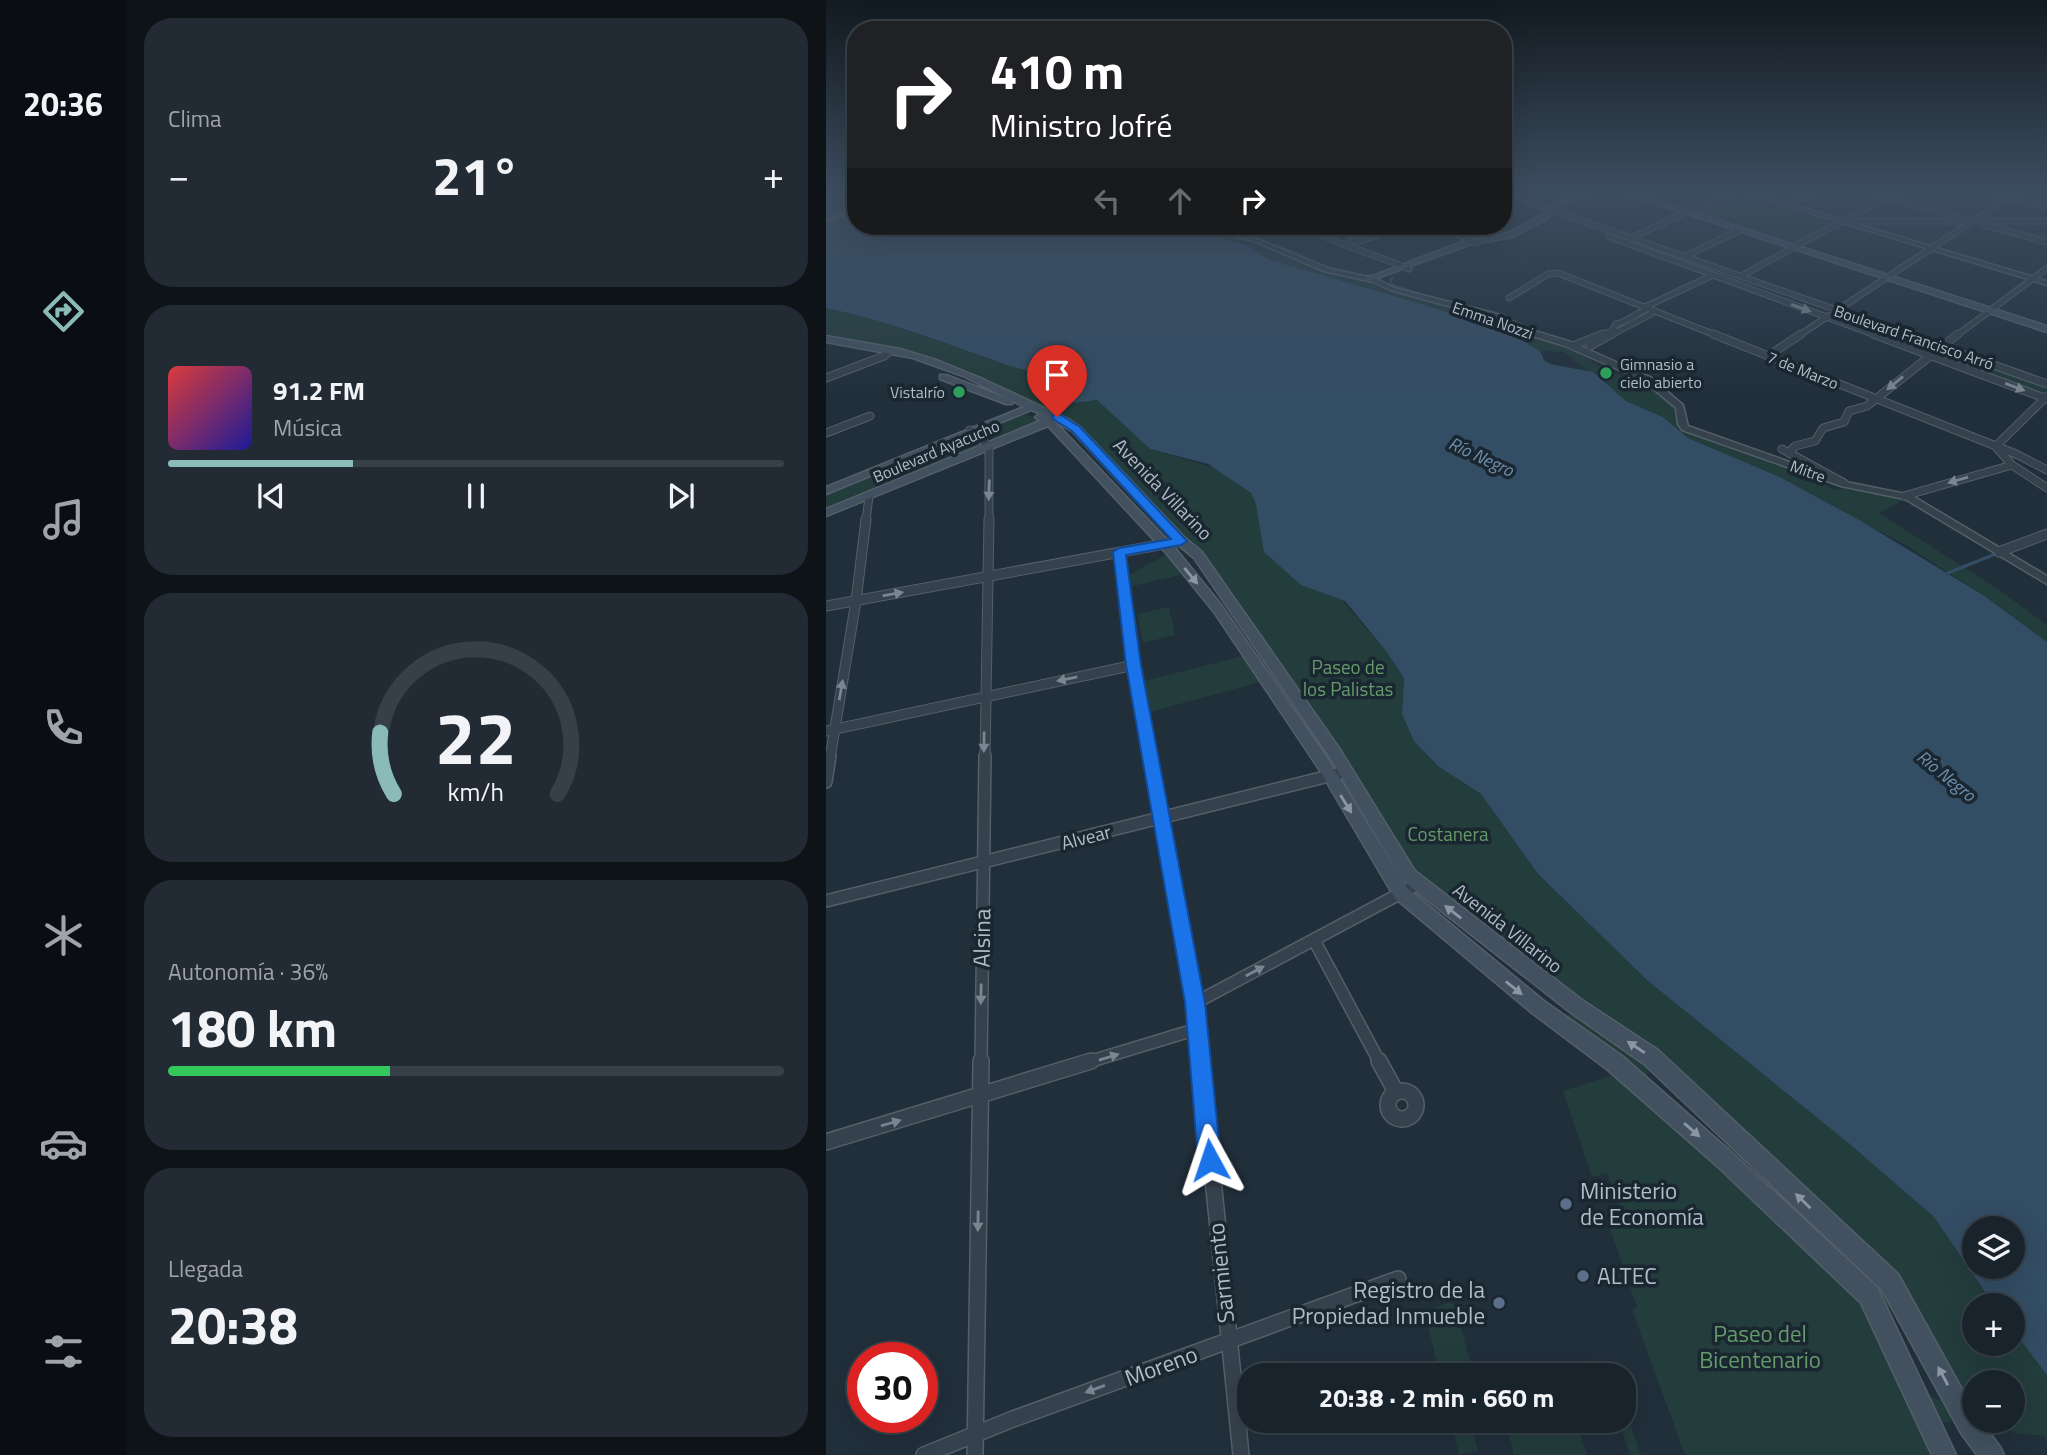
<!DOCTYPE html>
<html lang="es">
<head>
<meta charset="utf-8">
<style>
  :root { --surface:#19232c; --page:#222b34; --text:#f1f3f6; --muted:#9fa4a9; --line:#374048; --accent:#8bbbb9 }
  body { margin:0; font-family:"Titillium Web",sans-serif; background:var(--page); color:var(--text); height:100vh; display:flex; flex-direction:column; font-size:26px; white-space:nowrap }
  * { box-sizing:border-box; margin:0 }
  p { font-size:23px; color:var(--muted) }
  .icon { flex:none; width:38px; height:38px; fill:none; stroke:currentColor; stroke-width:2; stroke-linecap:round; stroke-linejoin:round }
  .map { position:relative; flex:1; overflow:hidden }
  .details { display:flex; flex-direction:column; gap:18px; padding:18px; background:#0e1318; width:700px }
  .details>* { flex:none }
  .hud { position:absolute; left:21px; top:21px; width:665px; height:214px; border-radius:28px; box-shadow:0 7px 28px #0002,0 0 0 2px var(--line); background:#202124; color:#fff; overflow:hidden }
  .fabs { position:absolute; left:1136px; top:1216px; display:grid; gap:14px }
  .fabs a { display:grid; place-items:center; width:63px; height:63px; border-radius:50%; background:var(--surface); box-shadow:0 7px 28px #0002,0 0 0 2px var(--line); font-size:35px }
  .speed { position:absolute; left:21px; top:1342px; display:flex; gap:14px; font-size:35px; font-weight:700; text-align:center }
  .speed>* { display:grid; place-content:center; width:91px; height:91px; border-radius:50%; background:var(--surface); box-shadow:0 7px 28px #0002,0 0 0 2px var(--line); line-height:1 }
  .speed .limit { border:10px solid #d22; background:#fff; color:#111 }
  .pin { position:absolute; display:grid; place-items:center; width:60px; height:60px; color:#fff; margin:-72px -30px; border-radius:50% 50% 50% 0; rotate:-45deg; box-shadow:0 0 7px #0007 }
  .pin .icon { rotate:45deg }
  .me { position:absolute; width:77px; margin:-38px; rotate:355deg; stroke-linejoin:round; filter:drop-shadow(0 0 5px #0008) }
  .turn { display:flex; align-items:center; gap:24px; height:147px; padding:0 28px; font-size:32px }
  .turn .icon { width:91px; height:91px; stroke-width:2.5 }
  .turn b { display:block; font-size:49px; line-height:60px }
  .lanes { display:flex; align-items:center; height:66px; padding:0 28px; background:#0003; justify-content:center; gap:35px; direction:ltr }
  .lanes .off { opacity:.35 }
  .big { font-size:52px; font-weight:700; line-height:1.1 }
  .details .tile { flex:1; display:flex; flex-direction:column; justify-content:center; gap:10px; min-width:0; padding:0 24px; border-radius:28px; background:var(--page) }
  .details .dial { align-items:center; gap:0 }
  .dial svg { height:182px; overflow:visible; fill:none; stroke:var(--line); stroke-width:7; stroke-linecap:round; text-anchor:middle }
  .dial text { fill:var(--text); stroke:none }
  .song { display:flex; align-items:center; gap:21px }
  .cover { width:84px; height:84px; border-radius:10px; background:linear-gradient(135deg,hsl(0 70% 55%),hsl(240 70% 35%)) }
  .played { height:7px; border-radius:4px; background:linear-gradient(90deg,var(--accent) 30%,var(--line) 30%) }
  .keys { display:flex; justify-content:space-around; direction:ltr }
  .heat { display:flex; justify-content:space-between; align-items:center; font-size:38px; direction:ltr }
  .charge { height:10px; border-radius:5px; background:linear-gradient(90deg,#34c759 36%,var(--line) 0) }
  .trip { position:absolute; left:411px; top:1363px; width:399px; height:70px; border-radius:28px; background:var(--surface); box-shadow:0 7px 28px #0002,0 0 0 2px var(--line); font-weight:700; line-height:70px; text-align:center }
  main { display:flex; flex:1; min-height:0 }
  .dock { display:flex; flex-direction:column; width:126px; justify-content:space-around; align-items:center; background:#0a0e12; color:var(--muted) }
  .dock .icon { width:49px; height:49px }
  .dock .current { color:var(--accent) }
  .dock b { font-size:32px; color:var(--text) }
  .map>svg:first-child { display:block }
  .green { fill:#233c3c }
  .water { fill:#334d64; fill-rule:evenodd }
  .lines { fill:none; stroke-linecap:round; stroke-linejoin:round }
  .stream-far1 { stroke:#334d64; stroke-width:2 }
  .stream { stroke:#334d64; stroke-width:3.5 }
  .minor-far4-casing { stroke:#535f69; stroke-width:7 }
  .minor-far3-casing { stroke:#535f69; stroke-width:9 }
  .minor-far2-casing { stroke:#535f69; stroke-width:11 }
  .minor-far1-casing { stroke:#535f69; stroke-width:14 }
  .minor-casing { stroke:#535f69; stroke-width:18 }
  .tertiary-casing { stroke:#535f69; stroke-width:3 }
  .secondary-casing { stroke:#535f69; stroke-width:3 }
  .trunk-casing { stroke:#404c56; stroke-width:2 }
  .minor-far4 { stroke:#35414c; stroke-width:5 }
  .minor-far3 { stroke:#35414c; stroke-width:7 }
  .minor-far2 { stroke:#35414c; stroke-width:9 }
  .minor-far1 { stroke:#35414c; stroke-width:11 }
  .minor { stroke:#35414c; stroke-width:15 }
  .tertiary { fill:#35414c; fill-rule:evenodd }
  .secondary { fill:#42505f; fill-rule:evenodd }
  .trunk { fill:#62605e; fill-rule:evenodd }
  .oneway { fill:#798590 }
  .oneway2 { fill:#8a96a3 }
  .route { fill:#1a73e8; stroke:#114b97; stroke-width:2 }
  .leisure-dot { fill:#2e9e5b; stroke:#1a2630; stroke-width:2.5 }
  .service-dot { fill:#5c6f8a; stroke:#1a2630; stroke-width:2.5 }
  .labels { text-anchor:middle; stroke-width:7; stroke-linejoin:round; paint-order:stroke }
  .far-street-label { font-size:16px; fill:#b0bcc8; stroke:#1a2630 }
  .far-poi-label { font-size:16px; fill:#b0bcc8; stroke:#1a2630; text-anchor:start }
  .far-water-label { font-size:18px; font-style:italic; fill:#6e90ad; stroke:#1a2630 }
  .street-label { font-size:19px; fill:#b0bcc8; stroke:#1a2630 }
  .park-label { font-size:19px; fill:#659a6b; stroke:#1a2630 }
  .near-street-label { font-size:23px; fill:#b0bcc8; stroke:#1a2630 }
  .near-poi-label { font-size:23px; fill:#b0bcc8; stroke:#1a2630; text-anchor:start }
  .near-park-label { font-size:23px; fill:#659a6b; stroke:#1a2630 }
</style>
</head>
<body>
<main>
<nav class="dock">
<b>20:36</b>
<svg class="icon current" aria-label="directions" viewBox="0 0 24 24"><path d="M12 3l9 9-9 9-9-9zM9 14v-3h6M13 9l2 2-2 2"/></svg>
<svg class="icon" aria-label="music" viewBox="0 0 24 24"><path d="M9 18V5l10-2v13"/><circle cx="6" cy="18" r="3"/><circle cx="16" cy="16" r="3"/></svg>
<svg class="icon" aria-label="phone" viewBox="0 0 24 24"><path d="M5 4h4l2 5-3 2q2 4 5 5l2-3 5 2v4C11 20 4 13 5 4z"/></svg>
<svg class="icon" aria-label="climate" viewBox="0 0 24 24"><path d="M12 3v18M4 7l16 10M4 17L20 7"/></svg>
<svg class="icon" aria-label="car" viewBox="0 0 24 24"><path d="M5 17H2v-5l4-1 3-4h7l3 4 3 1v5h-3M9 17h6M6 11h13"/><circle cx="7" cy="17" r="2"/><circle cx="17" cy="17" r="2"/></svg>
<svg class="icon" aria-label="filters" viewBox="0 0 24 24"><path d="M4 7h16M4 17h16"/><circle cx="9" cy="7" r="2"/><circle cx="15" cy="17" r="2"/></svg>
</nav>
<section class="details">
<div class="tile"><p>Clima</p>
<div class="heat"><a>−</a><b class="big">21°</b><a>+</a></div>
</div>
<div class="tile">
<div class="song"><i class="cover"></i><div><b>91.2 FM</b><p>Música</p></div></div>
<div class="played"></div>
<div class="keys"><svg class="icon" aria-label="previous" viewBox="0 0 24 24"><path d="M18 5L8 12l10 7zM5 5v14"/></svg><svg class="icon" aria-label="pause" viewBox="0 0 24 24"><path d="M8 5v14M16 5v14"/></svg><svg class="icon" aria-label="next" viewBox="0 0 24 24"><path d="M6 5l10 7-10 7zM19 5v14"/></svg></div>
</div>
<div class="tile dial"><svg viewBox="0 0 100 80">
<path d="M14 69A42 42 0 1 1 86 69"/>
<path d="M14 69A42 42 0 0 1 8 42" stroke="#8bbbb9"/>
<text x="50" y="56" font-size="32" font-weight="700">22</text>
<text x="50" y="72" font-size="11">km/h</text>
</svg></div>
<div class="tile"><p>Autonomía · 36%</p><b class="big">180 km</b><div class="charge"></div></div>
<div class="tile"><p>Llegada</p><b class="big">20:38</b></div>
</section>
<div class="map">
<svg width="1221" height="1455" viewBox="0 0 1221 1455">
  <rect width="100%" height="100%" fill="#212f3b"/>
  <!-- green -->
  <path class="green" d="M905,192H915L1009,223L966,244L867,212Z
    M358,226H371L429,242L497,271L535,278L557,290L664,317L706,337L762,354L765,362L799,378L809,376L819,380L852,408L858,429L866,433L962,466L964,475L982,482L988,479L1009,490L1022,487L1080,499L1053,513L1175,591L1221,625V642L1157,595L1081,546L954,477L862,438L837,417L800,401L738,352L714,351L664,326L444,260L422,246Z
    M0,308C64,321 123,346 184,366C203,372 237,374 249,390L240,399L249,403L271,400L324,449L389,468L480,533L513,597L560,651L578,678L576,714L634,779L655,794L712,874L822,981L1026,1146L1108,1217L1168,1305L1148,1306V1344H1186L1187,1330L1221,1375V1441L1218,1436L1188,1433L1162,1421H1186V1382H1148V1409L1077,1285L760,1005L588,873L408,594L377,555L361,543L254,427L239,417L208,405L166,381L78,351L0,336Z
    M1011,315H1018L1100,345L1103,349L1101,351L1008,318Z
    M1117,353L1128,354L1216,385L1220,391L1213,393L1113,355Z
    M189,415H202L211,419V423C193,430 171,447 155,433L156,429Z
    M146,437L154,444L153,447L0,510V495L133,438Z
    M341,554L358,574L303,587L300,577Z
    M343,607L349,635L317,643L311,614Z
    M417,656L434,682L324,712L318,681Z
    M725,1010L733,1011L740,1015L752,1014L822,1061L821,1076L899,1145L901,1135L1066,1293L1063,1310L1103,1396L1125,1404L1126,1421L1118,1423L1111,1419L1051,1295L1054,1286L920,1161V1173Z
    M793,1073L1042,1304L1107,1455H859L806,1310L811,1307L783,1226L799,1221L781,1173L766,1177L737,1091Z
    M622,1303L628,1304L630,1309L645,1365L641,1372L633,1375H614L598,1311Z
    M798,1386L802,1395L799,1409L815,1455H804L793,1421H798Z
    M625,1421H644L652,1451L633,1455Z
    M685,1421H751L761,1455H688L680,1423Z"/>
  <!-- water -->
  <path class="water" d="M0,192H30V226H358L422,246L444,260L612,309L681,332L714,351L718,360L724,364L767,372L800,401L837,417L862,438L954,477L1035,521L1157,595L1221,642V1375L1187,1330L1186,1306L1168,1305L1108,1217L1026,1146L822,981L712,874L655,794L612,766L588,741L576,714L578,678L560,651L519,601L475,585L438,552L430,504L425,493L382,464L324,449L271,400L249,403L239,399L249,390C236,374 203,372 184,366C123,345 64,321 0,308ZM1148,1228H1186V1267H1148Z"/>
  <g class="lines">
    <!-- stream-far1 -->
    <path class="stream-far1" d="M385,226L420,236
      M431,239L476,256L479,260
      M536,276L551,275
      M567,278L564,280L566,285L600,296
      M631,305L679,315L682,320"/>
    <!-- stream -->
    <path class="stream" d="M1122,573L1167,555"/>
    <!-- minor-far4 casing -->
    <g class="minor-far4-casing">
      <path id="minor-far4" d="M747,192L760,197
        M1040,192L1134,218
        M1163,192L1221,207
        M677,193L1085,336
        M962,205L989,192
        M1016,221H1221
        M1159,225L1221,242
        M479,226C511,245 548,254 583,269
        M613,226L651,243
        M782,236L1052,336
        M803,239L903,192
        M523,241H534L576,226
        M858,257L914,230
        M915,276L1070,192
        M683,298L722,274L732,273L892,336
        M819,307L887,275
        M773,336L786,331L790,324C803,321 810,314 822,308
        M783,336L825,314
        M972,336L1191,192
        M1130,336L1221,268"/>
    </g>
    <!-- minor-far3 casing -->
    <g class="minor-far3-casing">
      <path id="minor-far3" d="M887,334L1190,454L1221,470
        M1047,334L1221,399
        M1080,334L1221,384
        M747,346L777,334
        M764,346L786,334
        M942,356L975,334
        M0,378L58,356L63,351
        M144,430L163,446V520
        M0,433L44,416
        M1170,446L1221,396
        M1170,447L1186,465L1221,488
        M956,449L1018,483
        M963,453L969,446L989,441L997,428L1018,422L1023,411L1041,406L1132,334
        M1078,496L1186,465
        M40,520L43,497"/>
    </g>
    <!-- minor-far2 casing -->
    <g class="minor-far2-casing">
      <path id="minor-far2" d="M293,552L308,665L325,758
        M1173,552L1221,534
        M0,606L355,541
        M0,731L308,665
        M4,758L30,601L40,519
        M159,758L163,519"/>
    </g>
    <!-- minor-far1 casing -->
    <g class="minor-far1-casing">
      <path id="minor-far1" d="M324,756L369,1003L375,1063
        M0,782L4,756
        M0,901L519,772
        M488,940L554,1063
        M369,1003L592,884
        M155,1063L159,756
        M259,1063L371,1029"/>
    </g>
    <!-- minor casing -->
    <g class="minor-casing">
      <path id="minor" d="M375,1061L415,1455
        M553,1061L570,1092
        M562 1105a14 14 0 1 1 28 0a14 14 0 1 1-28 0Z
        M0,1142L265,1061
        M98,1455L187,1419L572,1279
        M149,1455L155,1061"/>
    </g>
    <!-- tertiary casing -->
    <g class="tertiary-casing">
      <path id="tertiary" d="M915,192H924L1221,281V285Z
        M375,226H384L434,240L502,268L551,279L568,288L668,313L709,331L745,342L824,377L857,405L862,426L1020,482L1085,495L1221,576V584L1079,499L1015,486L856,430L852,424L850,408L818,381L739,346L703,335L662,317L564,290L547,282L498,271L430,242Z"/>
    </g>
    <!-- secondary casing -->
    <g class="secondary-casing">
      <path id="secondary" d="M756,192H765L724,210L722,218L687,237L643,245L543,281L539,279L638,241L682,233L716,215L719,208Z
        M794,192H804L1221,326V332Z
        M0,336L74,349L110,360L159,380L242,419L254,427L359,538L376,552L513,748L589,871L756,1000L832,1050L1072,1274L1148,1411V1421H1155L1174,1447L1178,1455H1151L1135,1433L1056,1290L818,1064L744,1012L577,881L503,756L368,558L351,544L246,431L229,422L349,548L396,606L503,761L581,888L718,1001L796,1056L904,1151L1051,1287L1130,1455H1106L1035,1303L890,1165L782,1070L706,1013L569,898L493,769L388,612L341,554L222,426L0,516V509L214,421L209,417L214,414L205,410L0,494V487L198,407L187,401L186,404H180L114,379V375H120L183,399L137,376L87,358L0,342Z"/>
    </g>
    <!-- trunk casing -->
    <g class="trunk-casing">
      <path id="trunk" d="M27,207H30V212L0,224V219Z"/>
    </g>
    <!-- minor-far4 -->
    <use href="#minor-far4" class="minor-far4"/>
    <!-- minor-far3 -->
    <use href="#minor-far3" class="minor-far3"/>
    <!-- minor-far2 -->
    <use href="#minor-far2" class="minor-far2"/>
    <!-- minor-far1 -->
    <use href="#minor-far1" class="minor-far1"/>
    <!-- minor -->
    <use href="#minor" class="minor"/>
    <!-- tertiary -->
    <use href="#tertiary" class="tertiary"/>
    <!-- secondary -->
    <use href="#secondary" class="secondary"/>
    <!-- trunk -->
    <use href="#trunk" class="trunk"/>
  </g>
  <!-- one-way arrows -->
  <defs><path id="oneway-solid" d="M-6-.8H1V-3.2L6.5 0L1 3.2V.8H-6Z" transform="scale(1.75)"/></defs>
  <g class="oneway">
    <use href="#oneway-solid" transform="translate(975 308) rotate(20)"/>
    <use href="#oneway-solid" transform="translate(1069 383) rotate(141)"/>
    <use href="#oneway-solid" transform="translate(1189 387) rotate(20)"/>
    <use href="#oneway-solid" transform="translate(1132 480) rotate(164)"/>
    <use href="#oneway-solid" transform="translate(163 490) rotate(92)"/>
    <use href="#oneway-solid" transform="translate(67 594) rotate(-10)"/>
    <use href="#oneway-solid" transform="translate(241 679) rotate(168)"/>
    <use href="#oneway-solid" transform="translate(15 690) rotate(-80)"/>
    <use href="#oneway-solid" transform="translate(158 742) rotate(91)"/>
    <use href="#oneway-solid" transform="translate(429 971) rotate(-28)"/>
    <use href="#oneway-solid" transform="translate(155 994) rotate(91)"/>
    <use href="#oneway-solid" transform="translate(283 1057) rotate(-17)"/>
    <use href="#oneway-solid" transform="translate(65 1123) rotate(-16)"/>
    <use href="#oneway-solid" transform="translate(152 1221) rotate(91)"/>
    <use href="#oneway-solid" transform="translate(269 1389) rotate(160)"/>
  </g>
  <g class="oneway2">
    <use href="#oneway-solid" transform="translate(365 576) rotate(51)"/>
    <use href="#oneway-solid" transform="translate(520 804) rotate(58)"/>
    <use href="#oneway-solid" transform="translate(627 912) rotate(-142)"/>
    <use href="#oneway-solid" transform="translate(688 988) rotate(39)"/>
    <use href="#oneway-solid" transform="translate(810 1047) rotate(-146)"/>
    <use href="#oneway-solid" transform="translate(866 1130) rotate(41)"/>
    <use href="#oneway-solid" transform="translate(977 1201) rotate(-136)"/>
    <use href="#oneway-solid" transform="translate(1117 1376) rotate(-118)"/>
  </g>
  <!-- sky -->
  <linearGradient id="sky" x2="0" y2="1"><stop stop-color="#121a20"/><stop offset="0.48" stop-color="#3d4d60"/><stop offset="1" stop-color="#3d4d60" stop-opacity="0"/></linearGradient>
  <rect width="1221" height="396" fill="url(#sky)"/>
  <!-- route -->
  <path class="route" d="M227,415H235L254,427L361,541L355,545L300,555L315,665L379,1003L395,1160L392,1168L384,1171L376,1168L372,1160L359,1003L300,665L287,552L293,548L345,539L246,431L227,419Z"/>
  <!-- markers -->
  <g class="leisure-dot">
    <circle cx="780" cy="373" r="7"/>
    <circle cx="133" cy="392" r="7"/>
  </g>
  <g class="service-dot">
    <circle cx="740" cy="1204" r="7"/>
    <circle cx="757" cy="1276" r="7"/>
    <circle cx="673" cy="1303" r="7"/>
  </g>
  <g class="labels">
    <!-- far-street labels -->
    <g class="far-street-label">
      <text transform="translate(667 320) rotate(19)" y="6">Emma Nozzi</text>
      <text transform="translate(1088 337) rotate(19)" y="6">Boulevard Francisco Arró</text>
      <text transform="translate(977 370) rotate(22)" y="6">7 de Marzo</text>
      <text transform="translate(110 451) rotate(-23)" y="6">Boulevard Ayacucho</text>
      <text transform="translate(982 471) rotate(20)" y="6">Mitre</text>
    </g>
    <!-- far-poi labels -->
    <g class="far-poi-label">
      <text x="794" y="370">Gimnasio a<tspan x="794" dy="18">cielo abierto</tspan></text>
      <text x="119" y="398" text-anchor="end">Vistalrío</text>
    </g>
    <!-- far-water labels -->
    <g class="far-water-label">
      <text transform="translate(655 457) rotate(25)" y="6">Río Negro</text>
      <text transform="translate(1120 776) rotate(39)" y="6">Río Negro</text>
    </g>
    <!-- street labels -->
    <g class="street-label">
      <text transform="translate(337 489) rotate(46)" y="7">Avenida Villarino</text>
      <text transform="translate(260 837) rotate(-14)" y="7">Alvear</text>
      <text transform="translate(682 928) rotate(38)" y="7">Avenida Villarino</text>
    </g>
    <!-- park labels -->
    <g class="park-label">
      <text x="522" y="674">Paseo de<tspan x="522" dy="22">los Palistas</tspan></text>
      <text x="622" y="841">Costanera</text>
    </g>
    <!-- near-street labels -->
    <g class="near-street-label">
      <text transform="translate(156 938) rotate(-89)" y="8">Alsina</text>
      <text transform="translate(395 1273) rotate(-96)" y="8">Sarmiento</text>
      <text transform="translate(335 1366) rotate(-20)" y="8">Moreno</text>
    </g>
    <!-- near-poi labels -->
    <g class="near-poi-label">
      <text x="754" y="1199">Ministerio<tspan x="754" dy="26">de Economía</tspan></text>
      <text x="771" y="1284">ALTEC</text>
      <text x="659" y="1298" text-anchor="end">Registro de la<tspan x="659" dy="26">Propiedad Inmueble</tspan></text>
    </g>
    <!-- near-park labels -->
    <g class="near-park-label">
      <text x="934" y="1342">Paseo del<tspan x="934" dy="26">Bicentenario</tspan></text>
    </g>
  </g>
</svg>
<div class="fabs">
<a><svg class="icon" aria-label="layers" viewBox="0 0 24 24"><path d="M12 4l9 5-9 5-9-5zM3 14l9 5 9-5"/></svg></a>
<a>+</a>
<a>−</a>
</div>
<div class="speed"><div class="limit">30</div></div>
<div class="pin" style="left:231px;top:417px;background:#d93025"><svg class="icon" aria-label="arrive" viewBox="0 0 24 24"><path d="M6 21V4h12l-3 4 3 4H6"/></svg></div>
<svg class="me" style="left:384px;top:1160px" viewBox="-20 -20 40 40"><path d="M0-17L14 15 0 8-14 15z" fill="#1a73e8" stroke="#fff" stroke-width="4"/></svg>
<div class="trip">20:38 · 2 min · 660 m</div>
<div class="hud">
<div class="turn"><svg class="icon" aria-label="right" viewBox="0 0 24 24"><path d="M7 20v-9h11M14 6l5 5-5 5"/></svg><div><b>410 m</b>Ministro Jofré</div></div>
<div class="lanes"><svg class="icon off" aria-label="left" viewBox="0 0 24 24"><path d="M17 20v-9H6M10 6l-5 5 5 5"/></svg><svg class="icon off" aria-label="ahead" viewBox="0 0 24 24"><path d="M12 20V5M6 11l6-6 6 6"/></svg><svg class="icon" aria-label="right" viewBox="0 0 24 24"><path d="M7 20v-9h11M14 6l5 5-5 5"/></svg></div>
</div>
</div>
</main>
</body>
</html>
